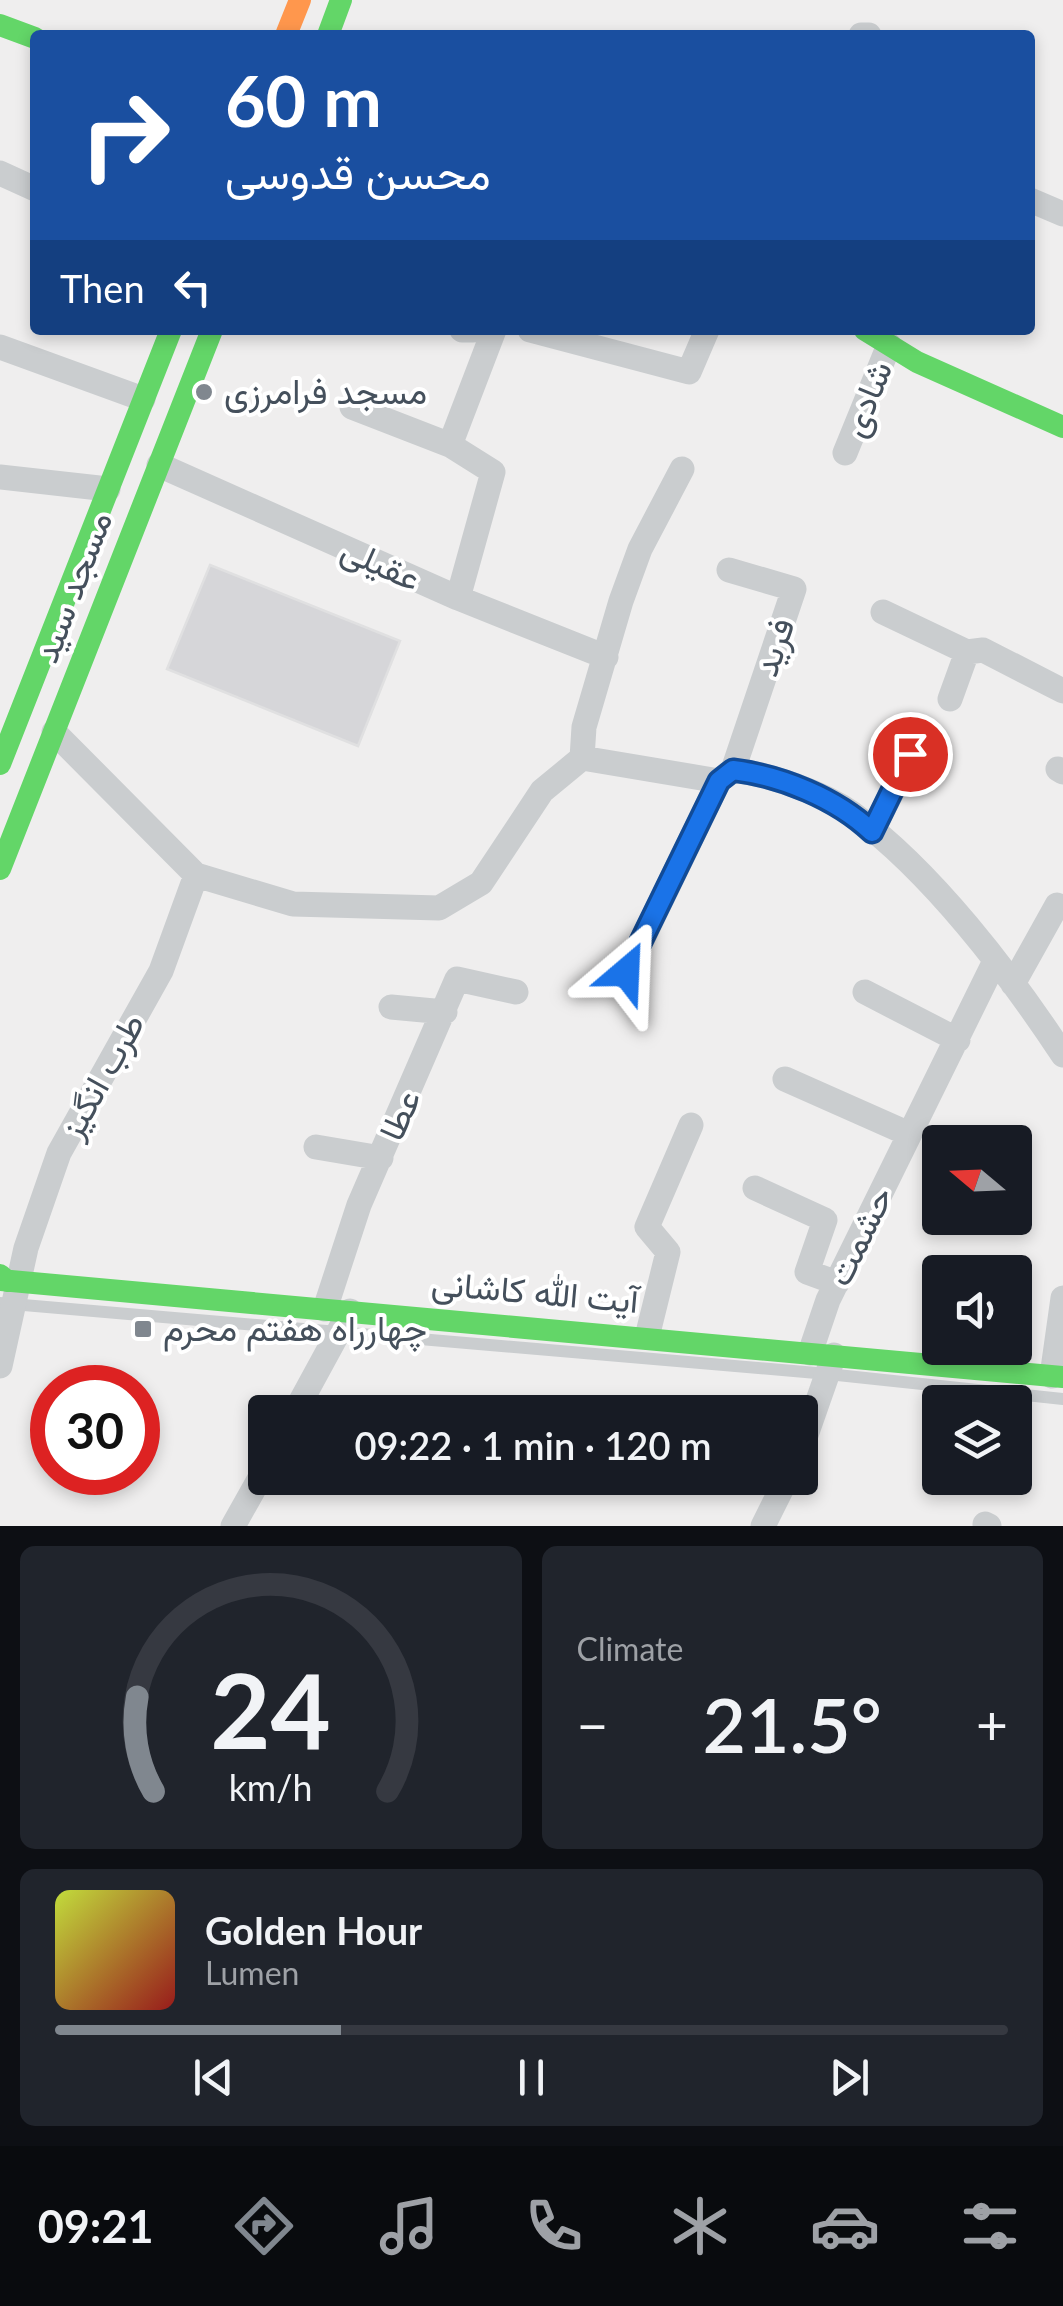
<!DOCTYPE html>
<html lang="en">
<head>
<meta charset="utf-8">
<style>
  :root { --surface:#171b24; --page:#20242c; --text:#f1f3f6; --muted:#9ea1a6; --line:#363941; --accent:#80878f }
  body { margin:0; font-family:Lato,Vazirmatn,sans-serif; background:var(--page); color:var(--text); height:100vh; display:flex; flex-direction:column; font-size:38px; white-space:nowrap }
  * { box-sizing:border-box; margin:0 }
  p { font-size:32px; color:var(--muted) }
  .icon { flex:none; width:55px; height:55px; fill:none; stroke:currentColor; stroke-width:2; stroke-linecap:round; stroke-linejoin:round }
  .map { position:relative; height:1526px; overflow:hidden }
  .drawer { display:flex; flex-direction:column; gap:20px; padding:20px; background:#0d0f14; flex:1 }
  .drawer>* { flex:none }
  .banner { position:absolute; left:30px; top:30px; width:1005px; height:305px; border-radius:10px; box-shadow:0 5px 15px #0003; background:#1a4fa0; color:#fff; overflow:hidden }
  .needle { width:65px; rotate:289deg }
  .buttons { position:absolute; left:922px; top:1125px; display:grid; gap:20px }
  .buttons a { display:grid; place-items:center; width:110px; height:110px; border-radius:10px; background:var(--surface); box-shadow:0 5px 15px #0003; font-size:50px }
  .speed { position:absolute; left:30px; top:1365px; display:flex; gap:20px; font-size:50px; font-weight:700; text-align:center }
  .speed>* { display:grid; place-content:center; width:130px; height:130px; border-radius:50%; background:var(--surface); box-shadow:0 5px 15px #0003; line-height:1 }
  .speed .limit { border:15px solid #d22; background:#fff; color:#111 }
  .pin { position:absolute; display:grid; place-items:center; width:85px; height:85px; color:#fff; margin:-42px; border:5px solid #fff; border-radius:50%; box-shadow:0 2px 10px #0007 }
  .me { position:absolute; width:110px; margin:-55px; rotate:26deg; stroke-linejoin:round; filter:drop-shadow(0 0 8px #0008) }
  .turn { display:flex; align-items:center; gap:35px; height:210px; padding:0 30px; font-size:45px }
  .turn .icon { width:130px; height:130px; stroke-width:2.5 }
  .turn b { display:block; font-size:70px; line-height:85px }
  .then { display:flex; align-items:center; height:95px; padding:0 30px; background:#0003; gap:20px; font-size:38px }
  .big { font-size:75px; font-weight:600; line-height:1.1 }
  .drawer .tile { flex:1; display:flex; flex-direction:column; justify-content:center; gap:15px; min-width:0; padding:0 35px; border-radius:15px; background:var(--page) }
  .drawer .dial { align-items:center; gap:0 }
  .dial svg { height:260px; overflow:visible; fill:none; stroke:var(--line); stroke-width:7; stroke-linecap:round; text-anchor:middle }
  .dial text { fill:var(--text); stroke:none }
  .song { display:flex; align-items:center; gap:30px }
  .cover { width:120px; height:120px; border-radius:15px; background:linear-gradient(135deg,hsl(70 70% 55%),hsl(0 70% 35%)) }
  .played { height:10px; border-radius:5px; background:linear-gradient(90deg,var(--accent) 30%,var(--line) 30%) }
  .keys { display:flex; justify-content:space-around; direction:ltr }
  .heat { display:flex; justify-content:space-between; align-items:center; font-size:55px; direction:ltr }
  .drawer .tiles { flex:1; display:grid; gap:20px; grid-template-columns:1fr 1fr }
  .tile:last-child { grid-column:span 2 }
  .trip { position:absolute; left:248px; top:1395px; width:570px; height:100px; border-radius:10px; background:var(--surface); box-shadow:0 5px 15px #0003; font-weight:600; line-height:100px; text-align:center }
  .tab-bar { display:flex; height:160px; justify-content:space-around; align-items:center; background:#090b0e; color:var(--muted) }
  .tab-bar .icon { width:70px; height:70px }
  .tab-bar .current { color:var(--accent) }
  .tab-bar b { font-size:45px; color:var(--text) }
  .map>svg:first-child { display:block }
  .building { fill:#d6d6d9; stroke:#e0e0e1; stroke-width:2.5 }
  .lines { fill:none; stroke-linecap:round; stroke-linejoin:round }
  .lane { stroke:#cacdcf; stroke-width:12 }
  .street { stroke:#cacdcf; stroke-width:25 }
  .fast { stroke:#63d668; stroke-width:22 }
  .slow { stroke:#ff974d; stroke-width:22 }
  .route-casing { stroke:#114b97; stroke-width:25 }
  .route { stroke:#1a73e8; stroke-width:18 }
  .poi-dot { fill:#80878f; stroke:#fff; stroke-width:4 }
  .labels { text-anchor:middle; stroke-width:8; stroke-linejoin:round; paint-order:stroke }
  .poi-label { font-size:35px; fill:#45505c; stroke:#fff; text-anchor:start }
  .street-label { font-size:35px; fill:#45505c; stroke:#fff }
</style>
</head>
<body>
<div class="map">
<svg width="1063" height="1526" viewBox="0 0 1063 1526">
  <rect width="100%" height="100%" fill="#efeeee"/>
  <!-- building -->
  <path class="building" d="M210,565L400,641L358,746L167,669Z"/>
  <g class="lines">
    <!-- lane -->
    <path class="lane" d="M0,1303L828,1374L1063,1399"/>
    <!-- street -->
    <path class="street" d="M861,35H869
      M0,173L35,189
      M1030,200L1063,214
      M462,330H473
      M530,330L689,372L707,330
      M0,347L143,399
      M352,407L450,445L493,472L458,598
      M450,445L494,330
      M845,453L889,345
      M159,465L458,598L606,657
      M0,477L108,489
      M729,570L794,589L733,770
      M883,612L967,652L983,650L1063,691
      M950,699L967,652
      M54,732L196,875L293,904L439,908L481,883L542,791L582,758L719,781L733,770C769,774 823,793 853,814C932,872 1009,973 1063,1055
      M582,758L584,727L621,601L640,549L682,469
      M1058,769L1063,772
      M872,832L911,754
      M626,973L719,781
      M1013,984L1057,905
      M865,992L958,1040
      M391,1007L445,1012
      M785,1079L909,1134
      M316,1147L381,1158
      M755,1188L825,1220L807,1272L837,1283
      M325,1309L359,1205L457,979L516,992
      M647,1337L668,1252L647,1227L691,1125
      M810,1353L828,1300L995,961
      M0,1366L26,1248L59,1153L161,971L196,875
      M1052,1376L1063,1298
      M295,1412L350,1311
      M800,1452L834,1355
      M985,1524L989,1526
      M233,1526L265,1469
      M763,1526L787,1478"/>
    <!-- fast -->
    <path class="fast" d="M0,25L35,38
      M328,35L341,0
      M865,330L917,362L1063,427
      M0,764L171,330
      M0,869L212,330
      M0,1275L7,1281
      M0,1280L1063,1377"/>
    <!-- slow -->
    <path class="slow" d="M286,35L300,0"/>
  </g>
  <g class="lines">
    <!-- route casing -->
    <g class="route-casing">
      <path id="route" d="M626,972L719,781L733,770C781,776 836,798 872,832L910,754"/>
    </g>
    <!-- route -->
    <use href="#route" class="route"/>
  </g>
  <!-- markers -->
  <g class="poi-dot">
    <circle cx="204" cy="392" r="10"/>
    <rect x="133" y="1319" width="20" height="20" rx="5"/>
  </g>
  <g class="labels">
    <!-- poi labels -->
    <g class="poi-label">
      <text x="224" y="404">مسجد فرامرزی</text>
      <text x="163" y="1341">چهارراه هفتم محرم</text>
    </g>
    <!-- street labels -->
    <g class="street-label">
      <text transform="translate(867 399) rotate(-68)" y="12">شادی</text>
      <text transform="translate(381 564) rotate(24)" y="12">عقیلی</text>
      <text transform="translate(73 587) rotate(-69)" y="12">مسجد سید</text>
      <text transform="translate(774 647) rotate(-71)" y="12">فرید</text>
      <text transform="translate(102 1076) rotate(-61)" y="12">طرب انگیز</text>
      <text transform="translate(400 1115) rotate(-66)" y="12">عطا</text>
      <text transform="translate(860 1236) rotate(-64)" y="12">حشمت</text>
      <text transform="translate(535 1292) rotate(5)" y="12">آیت الله کاشانی</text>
    </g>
  </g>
</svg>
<div class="buttons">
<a><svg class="needle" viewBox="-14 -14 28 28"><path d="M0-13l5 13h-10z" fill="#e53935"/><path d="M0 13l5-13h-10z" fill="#9ea1a6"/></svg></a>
<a><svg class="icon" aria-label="sound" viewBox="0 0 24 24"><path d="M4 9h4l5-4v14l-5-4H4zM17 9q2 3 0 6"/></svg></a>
<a><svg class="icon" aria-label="layers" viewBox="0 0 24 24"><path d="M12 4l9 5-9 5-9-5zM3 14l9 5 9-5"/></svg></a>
</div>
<div class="speed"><div class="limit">30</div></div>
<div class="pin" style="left:910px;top:754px;background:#d93025"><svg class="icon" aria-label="arrive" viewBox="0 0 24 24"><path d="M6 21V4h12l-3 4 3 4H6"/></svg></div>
<svg class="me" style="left:626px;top:972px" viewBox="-20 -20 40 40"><path d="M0-17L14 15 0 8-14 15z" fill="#1a73e8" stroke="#fff" stroke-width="4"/></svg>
<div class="trip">09:22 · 1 min · 120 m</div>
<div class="banner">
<div class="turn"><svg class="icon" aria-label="right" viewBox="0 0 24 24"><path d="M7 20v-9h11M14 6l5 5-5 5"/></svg><div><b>60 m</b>محسن قدوسی</div></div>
<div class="then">Then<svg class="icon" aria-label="left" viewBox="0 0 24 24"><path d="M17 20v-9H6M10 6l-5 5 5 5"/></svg></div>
</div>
</div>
<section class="drawer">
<div class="tiles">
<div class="tile dial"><svg viewBox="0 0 100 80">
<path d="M14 69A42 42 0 1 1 86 69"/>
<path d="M14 69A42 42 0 0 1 9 40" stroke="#80878f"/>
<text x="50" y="56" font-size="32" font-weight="700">24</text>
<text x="50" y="72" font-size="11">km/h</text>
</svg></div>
<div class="tile"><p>Climate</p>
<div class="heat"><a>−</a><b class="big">21.5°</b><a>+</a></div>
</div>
<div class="tile">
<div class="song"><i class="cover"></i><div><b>Golden Hour</b><p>Lumen</p></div></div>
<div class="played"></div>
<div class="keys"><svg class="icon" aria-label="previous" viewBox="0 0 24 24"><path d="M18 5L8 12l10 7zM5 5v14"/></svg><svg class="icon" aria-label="pause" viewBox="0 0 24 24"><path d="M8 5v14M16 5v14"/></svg><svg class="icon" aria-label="next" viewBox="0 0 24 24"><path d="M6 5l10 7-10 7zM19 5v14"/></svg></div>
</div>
</div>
</section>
<nav class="tab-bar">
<b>09:21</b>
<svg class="icon current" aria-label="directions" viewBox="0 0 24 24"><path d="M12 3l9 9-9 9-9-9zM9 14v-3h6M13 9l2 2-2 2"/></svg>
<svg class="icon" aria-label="music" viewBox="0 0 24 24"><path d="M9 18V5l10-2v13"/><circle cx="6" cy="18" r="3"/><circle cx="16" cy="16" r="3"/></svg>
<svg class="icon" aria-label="phone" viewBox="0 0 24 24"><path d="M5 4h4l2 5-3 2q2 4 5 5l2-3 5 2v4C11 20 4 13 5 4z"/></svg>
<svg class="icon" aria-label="climate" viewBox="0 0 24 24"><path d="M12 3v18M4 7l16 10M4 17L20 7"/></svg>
<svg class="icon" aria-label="car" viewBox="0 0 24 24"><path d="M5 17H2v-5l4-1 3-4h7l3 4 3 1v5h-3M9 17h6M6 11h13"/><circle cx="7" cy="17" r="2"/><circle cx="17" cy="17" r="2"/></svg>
<svg class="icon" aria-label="filters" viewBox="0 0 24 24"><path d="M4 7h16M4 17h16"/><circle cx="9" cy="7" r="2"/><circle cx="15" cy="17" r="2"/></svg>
</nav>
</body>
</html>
